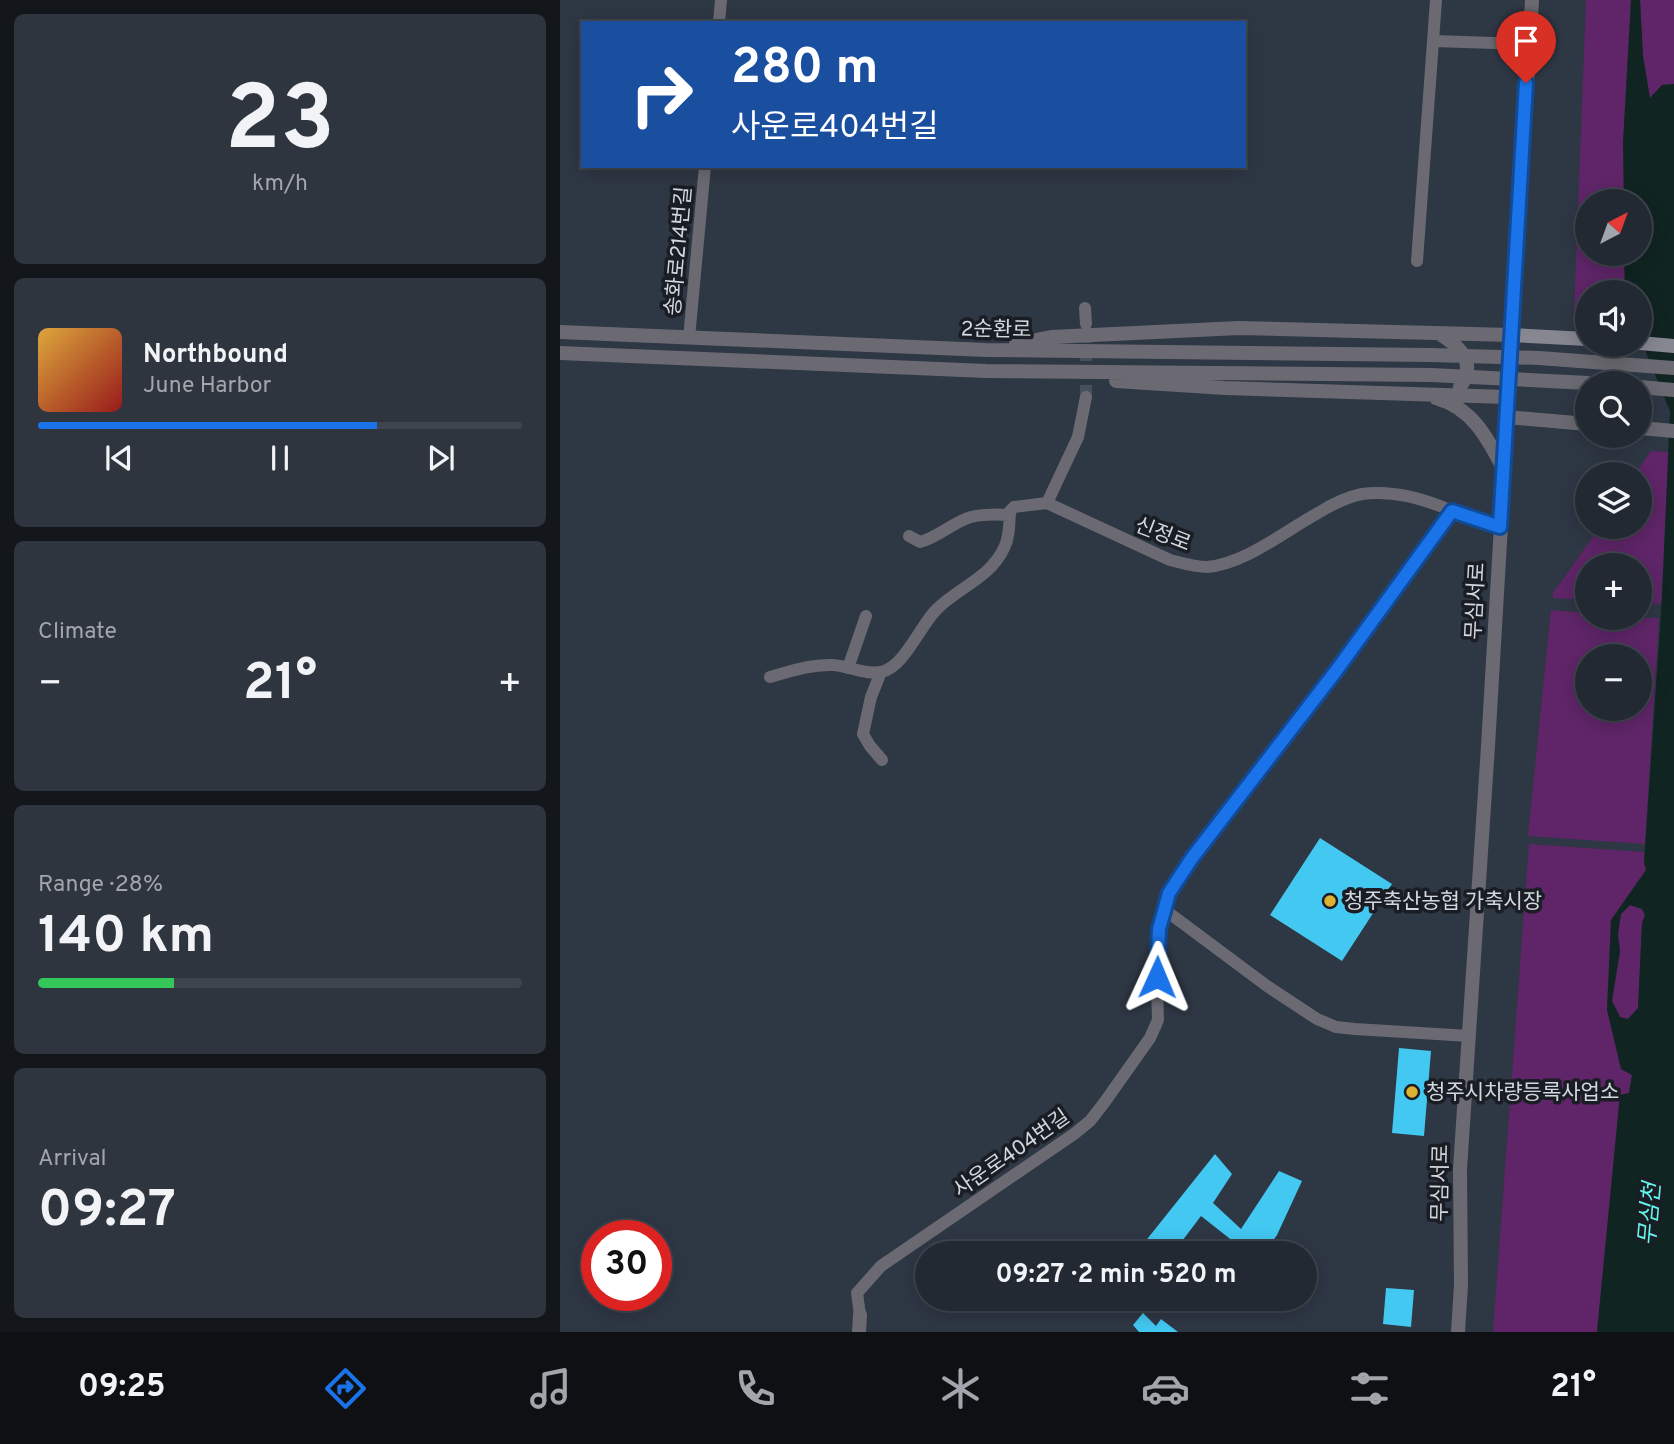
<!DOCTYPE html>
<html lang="en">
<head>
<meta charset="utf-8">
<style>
  :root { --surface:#222933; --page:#2e353f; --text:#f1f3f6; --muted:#a2a6ac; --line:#3f454e; --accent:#1a73e8 }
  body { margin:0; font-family:Overpass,"Noto Sans KR",sans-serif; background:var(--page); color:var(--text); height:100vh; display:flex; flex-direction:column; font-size:26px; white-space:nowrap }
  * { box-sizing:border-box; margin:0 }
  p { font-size:23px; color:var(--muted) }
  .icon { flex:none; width:38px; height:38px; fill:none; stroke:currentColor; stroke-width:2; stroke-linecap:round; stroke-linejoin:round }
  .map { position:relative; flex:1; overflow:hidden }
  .details { display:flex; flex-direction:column; gap:14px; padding:14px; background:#13171c; width:560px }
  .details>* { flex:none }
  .guide { position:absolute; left:21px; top:21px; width:665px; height:147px; border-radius:0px; box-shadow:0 4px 18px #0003,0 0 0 2px var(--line); background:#1a4fa0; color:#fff; overflow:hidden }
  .needle { width:46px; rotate:41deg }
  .tools { position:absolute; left:1015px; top:189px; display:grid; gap:14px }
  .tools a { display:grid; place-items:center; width:77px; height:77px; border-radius:50%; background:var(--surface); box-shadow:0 4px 18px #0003,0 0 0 2px var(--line); font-size:35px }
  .speed { position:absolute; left:21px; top:1220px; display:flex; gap:14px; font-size:35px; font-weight:700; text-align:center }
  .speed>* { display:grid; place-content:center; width:91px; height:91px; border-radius:50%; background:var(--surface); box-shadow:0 4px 18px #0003,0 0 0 2px var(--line); line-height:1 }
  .speed .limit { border:10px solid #d22; background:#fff; color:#111 }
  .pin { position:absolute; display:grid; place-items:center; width:60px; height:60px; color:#fff; margin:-72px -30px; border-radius:50% 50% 50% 0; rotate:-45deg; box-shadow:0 0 7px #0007 }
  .pin .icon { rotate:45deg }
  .me { position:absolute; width:77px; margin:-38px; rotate:1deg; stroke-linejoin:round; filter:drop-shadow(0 0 5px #0008) }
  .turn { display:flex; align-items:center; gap:24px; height:147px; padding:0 35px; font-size:32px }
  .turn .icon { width:91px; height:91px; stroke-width:2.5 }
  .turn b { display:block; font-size:49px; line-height:60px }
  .big { font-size:52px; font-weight:700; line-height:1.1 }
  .details .widget { flex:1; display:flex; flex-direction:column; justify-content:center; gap:10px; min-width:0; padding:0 24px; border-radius:10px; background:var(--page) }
  .details .dial { align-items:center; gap:0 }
  .dial b { font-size:91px; line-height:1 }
  .song { display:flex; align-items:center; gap:21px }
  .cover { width:84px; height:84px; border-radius:10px; background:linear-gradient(135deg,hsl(40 70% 55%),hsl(0 70% 35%)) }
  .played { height:7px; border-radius:4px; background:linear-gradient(90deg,var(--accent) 70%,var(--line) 70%) }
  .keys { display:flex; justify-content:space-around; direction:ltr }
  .heat { display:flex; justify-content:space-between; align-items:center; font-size:38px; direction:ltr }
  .charge { height:10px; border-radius:5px; background:linear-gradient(90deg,#34c759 28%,var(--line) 0) }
  .trip { position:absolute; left:355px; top:1241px; width:402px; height:70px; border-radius:35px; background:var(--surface); box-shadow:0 4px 18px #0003,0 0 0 2px var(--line); font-weight:700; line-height:70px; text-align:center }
  .menu { display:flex; height:112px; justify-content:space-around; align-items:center; background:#0e1014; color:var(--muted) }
  .menu .icon { width:49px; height:49px }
  .menu .on { color:var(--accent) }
  .menu b { font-size:32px; color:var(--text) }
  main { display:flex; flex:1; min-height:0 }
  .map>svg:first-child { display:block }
  .green { fill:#5f2568; fill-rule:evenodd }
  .water { fill:#102422; fill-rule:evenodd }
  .building { fill:#42c8f1 }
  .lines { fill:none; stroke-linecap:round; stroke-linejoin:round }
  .minor-tunnel { stroke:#474f5b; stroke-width:12; stroke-dasharray:12 6; stroke-linecap:butt }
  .minor { stroke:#6b6a72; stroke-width:12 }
  .tertiary { stroke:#6b6a72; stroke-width:14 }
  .secondary { stroke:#878792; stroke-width:14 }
  .tertiary-bridge { stroke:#6b6a72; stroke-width:14 }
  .route-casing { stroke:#114b97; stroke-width:18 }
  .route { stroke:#1a73e8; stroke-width:12 }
  .poi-dot { fill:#dbb233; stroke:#1a1e24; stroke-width:2.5 }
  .labels { text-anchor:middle; stroke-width:7; stroke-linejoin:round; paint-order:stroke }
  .street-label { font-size:21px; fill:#d2d8e0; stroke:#1a1e24 }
  .poi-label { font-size:21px; fill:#d2d8e0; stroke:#1a1e24; text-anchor:start }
  .water-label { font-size:23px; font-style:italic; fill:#63f5ec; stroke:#1a1e24 }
</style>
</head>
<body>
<main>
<section class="details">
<div class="widget dial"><b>23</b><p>km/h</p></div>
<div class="widget">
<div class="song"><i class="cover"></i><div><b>Northbound</b><p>June Harbor</p></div></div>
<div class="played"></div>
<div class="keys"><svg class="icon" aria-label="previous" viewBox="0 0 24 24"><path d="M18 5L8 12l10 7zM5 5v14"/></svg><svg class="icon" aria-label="pause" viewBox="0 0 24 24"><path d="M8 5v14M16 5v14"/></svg><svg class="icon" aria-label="next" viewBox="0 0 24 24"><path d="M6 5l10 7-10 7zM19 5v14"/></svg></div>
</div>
<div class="widget"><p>Climate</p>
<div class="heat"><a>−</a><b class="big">21°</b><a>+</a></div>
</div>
<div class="widget"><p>Range · 28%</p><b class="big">140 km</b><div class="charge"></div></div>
<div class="widget"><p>Arrival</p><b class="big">09:27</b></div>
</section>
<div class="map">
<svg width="1114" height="1332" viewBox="0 0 1114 1332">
  <rect width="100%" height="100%" fill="#2e3744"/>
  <!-- green -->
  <path class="green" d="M1026,0H1071L1063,143L1064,201H1027V254H1064L1065,292H1027V316L1014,315Z
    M1080,0H1114V84L1102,85L1090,99L1083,56Z
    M1091,451L1109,452L1101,604L1080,602V565H1027V600L993,598V593L1040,527H1080V474H1075Z
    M991,610L1027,613V618H1099L1085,844L968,836ZM1027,656H1080V709H1027Z
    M969,844L1084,852V862L1086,870L1051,920L1047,1010L1072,1075L1069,1093L1060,1095L1037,1332H933Z
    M1070,905L1082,909L1085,915L1082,923L1078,1008L1068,1019L1060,1017L1052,1001L1060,951L1057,934L1061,914Z"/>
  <!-- water -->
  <path class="water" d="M1071,0H1080L1083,56L1090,98L1102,85L1114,84V1332H1037L1060,1095L1069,1093L1072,1075L1061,1069L1047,1010L1051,920L1086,870L1084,862L1102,598L1110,411L1080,338V292H1065L1064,254H1080V201H1064L1063,143ZM1070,905L1082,909L1085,915L1082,923L1078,1008L1068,1019L1060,1017L1052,1001L1060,951L1058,934L1061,914Z"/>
  <!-- building -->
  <path class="building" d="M760,838L832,884L782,961L710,915Z
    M839,1048L871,1051L864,1136L832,1133Z
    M655,1154L672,1174L653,1203L681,1229L719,1171L742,1181L717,1235L704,1253H667L674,1242L641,1216L613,1253H588L580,1248Z
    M826,1288L854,1290L851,1327L823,1324Z
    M583,1313L596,1326L601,1319L618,1332H579L573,1325Z"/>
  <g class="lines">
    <!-- minor-tunnel -->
    <path class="minor-tunnel" d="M526,397V341"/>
    <!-- minor -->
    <path class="minor" d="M159,23L161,0
      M873,41L969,44
      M857,261L876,0
      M525,308L526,324
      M129,338L145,166
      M526,397L518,437L487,503L610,560C622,563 634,567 647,567C685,564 725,531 758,513C771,505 787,497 802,494C832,490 865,499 892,511
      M349,536L360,542C379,537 393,522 411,517C423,514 437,514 450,515
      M288,668L306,616
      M321,672L311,697L303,734L310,746L322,760
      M210,677C231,671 252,664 273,665C289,666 305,675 321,672C344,668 361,624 377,609C398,588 431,577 444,548C450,537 449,523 450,511L454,507L487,503
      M605,910L707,986L757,1019L776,1027L795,1029L909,1036
      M300,1315L297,1293L321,1266L514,1134L530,1121L544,1103L590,1038L598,1020L596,956L599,929L609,893L632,858L776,671L892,511L940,528"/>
    <!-- tertiary -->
    <path class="tertiary" d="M0,332L426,350L871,355
      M880,334C901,347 917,364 900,387
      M456,344L491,337L679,328L951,335
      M0,353L426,371L871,375
      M556,381L665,388L947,397
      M1080,387L1114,390
      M876,398C911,408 926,435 942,466
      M946,417L1027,424
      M1080,428L1114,431
      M299,1332L300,1315
      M898,1332L901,1285L900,1169L928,746L972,0"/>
    <!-- secondary -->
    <path class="secondary" d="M951,335L1027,339
      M1080,343L1114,346"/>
    <!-- tertiary-bridge -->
    <path class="tertiary-bridge" d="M871,355L979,358L1114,368
      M871,375L1028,383"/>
  </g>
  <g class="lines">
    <!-- route casing -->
    <g class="route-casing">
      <path id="route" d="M597,977L599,929L609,893L632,858L776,671L892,511L940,527L966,83"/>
    </g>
    <!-- route -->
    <use href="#route" class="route"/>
  </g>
  <!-- markers -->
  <g class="poi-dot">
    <circle cx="770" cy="901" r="7"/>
    <circle cx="852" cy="1092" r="7"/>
  </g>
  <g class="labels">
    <!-- street labels -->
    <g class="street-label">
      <text transform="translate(118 251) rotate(-85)" y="7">송화로214번길</text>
      <text transform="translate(436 329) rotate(1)" y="7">2순환로</text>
      <text transform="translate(603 534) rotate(21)" y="7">신정로</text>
      <text transform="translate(915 601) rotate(-87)" y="7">무심서로</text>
      <text transform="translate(451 1153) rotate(-35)" y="7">사운로404번길</text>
      <text transform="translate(880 1183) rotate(-89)" y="7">무심서로</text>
    </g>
    <!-- poi labels -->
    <g class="poi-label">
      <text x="784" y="908">청주축산농협 가축시장</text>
      <text x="866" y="1099">청주시차량등록사업소</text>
    </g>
    <!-- water labels -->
    <g class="water-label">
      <text transform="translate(1089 1214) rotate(-85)" y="8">무심천</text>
    </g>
  </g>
</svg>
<div class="tools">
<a><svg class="needle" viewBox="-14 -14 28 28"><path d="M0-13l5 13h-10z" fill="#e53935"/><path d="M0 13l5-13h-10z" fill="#a2a6ac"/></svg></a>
<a><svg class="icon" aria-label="sound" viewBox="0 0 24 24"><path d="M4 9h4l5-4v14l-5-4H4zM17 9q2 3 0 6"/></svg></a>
<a><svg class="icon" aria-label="search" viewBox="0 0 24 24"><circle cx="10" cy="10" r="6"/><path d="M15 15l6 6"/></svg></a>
<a><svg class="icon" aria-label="layers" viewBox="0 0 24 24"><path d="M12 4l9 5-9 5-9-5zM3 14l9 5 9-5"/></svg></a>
<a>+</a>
<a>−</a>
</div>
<div class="speed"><div class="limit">30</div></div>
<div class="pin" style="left:966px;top:83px;background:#d93025"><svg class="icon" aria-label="arrive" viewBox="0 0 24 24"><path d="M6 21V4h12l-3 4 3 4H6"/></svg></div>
<svg class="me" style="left:597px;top:977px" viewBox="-20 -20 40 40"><path d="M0-17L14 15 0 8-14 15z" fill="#1a73e8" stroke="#fff" stroke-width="4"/></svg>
<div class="trip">09:27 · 2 min · 520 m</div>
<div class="guide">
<div class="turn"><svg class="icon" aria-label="right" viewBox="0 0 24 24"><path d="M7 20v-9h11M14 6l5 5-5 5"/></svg><div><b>280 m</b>사운로404번길</div></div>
</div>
</div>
</main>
<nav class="menu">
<b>09:25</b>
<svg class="icon on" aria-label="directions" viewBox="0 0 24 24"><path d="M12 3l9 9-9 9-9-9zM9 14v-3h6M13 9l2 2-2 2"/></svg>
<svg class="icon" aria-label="music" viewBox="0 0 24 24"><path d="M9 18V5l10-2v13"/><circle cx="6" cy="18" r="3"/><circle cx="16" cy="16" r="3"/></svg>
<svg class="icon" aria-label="phone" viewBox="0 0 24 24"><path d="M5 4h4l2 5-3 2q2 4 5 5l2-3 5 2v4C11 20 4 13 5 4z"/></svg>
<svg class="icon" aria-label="climate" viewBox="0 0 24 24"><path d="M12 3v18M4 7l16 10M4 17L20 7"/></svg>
<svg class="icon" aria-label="car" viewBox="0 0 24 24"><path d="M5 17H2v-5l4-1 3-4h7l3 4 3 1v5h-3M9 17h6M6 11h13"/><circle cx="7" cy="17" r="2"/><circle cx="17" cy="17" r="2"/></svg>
<svg class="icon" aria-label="filters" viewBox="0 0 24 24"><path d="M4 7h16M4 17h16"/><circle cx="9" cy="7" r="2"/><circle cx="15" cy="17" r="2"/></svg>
<b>21°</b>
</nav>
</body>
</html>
